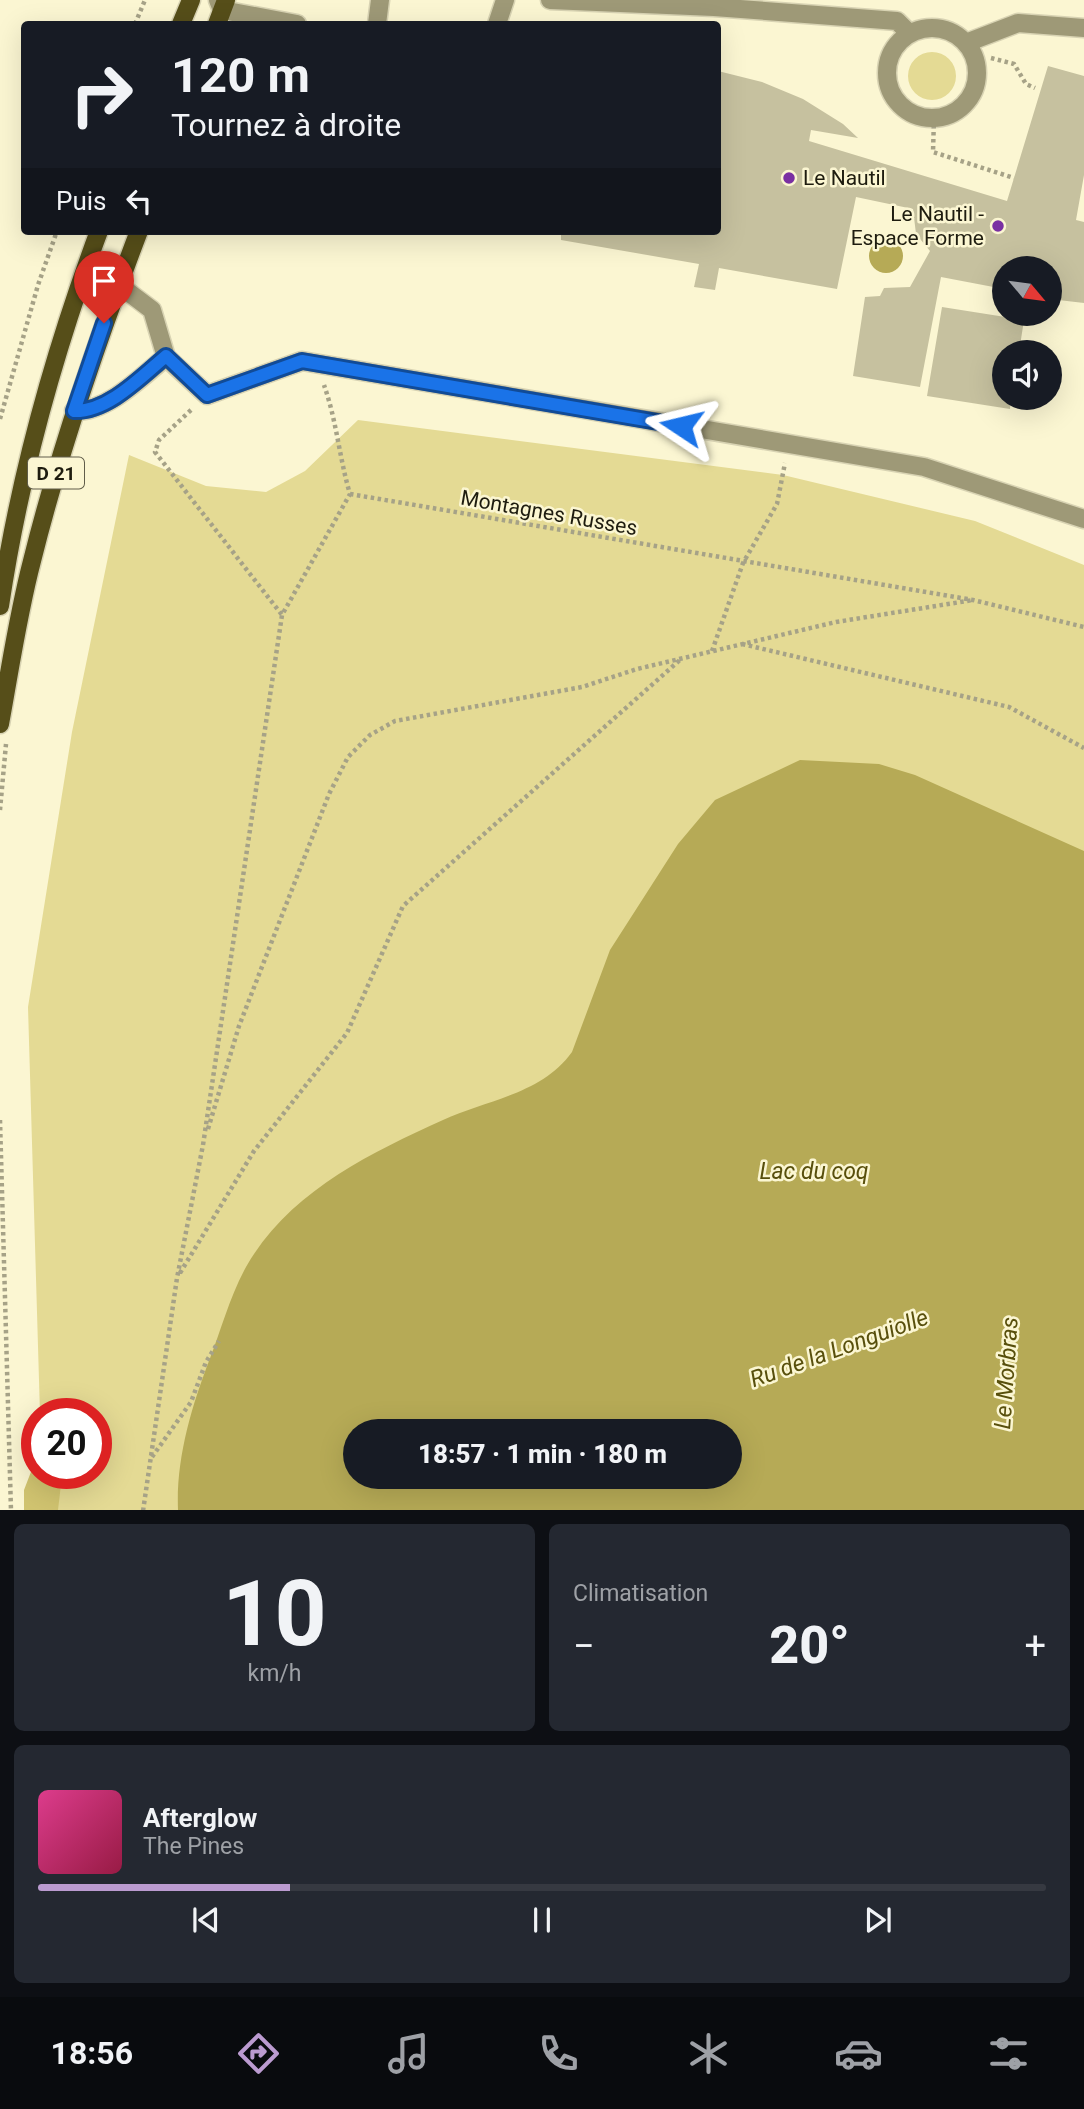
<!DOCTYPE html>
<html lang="fr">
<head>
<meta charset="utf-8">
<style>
  :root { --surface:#171b24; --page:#242831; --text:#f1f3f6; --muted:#9ea1a6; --line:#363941; --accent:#bb9bd0 }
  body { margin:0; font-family:Roboto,sans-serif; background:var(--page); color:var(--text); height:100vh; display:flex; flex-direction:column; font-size:26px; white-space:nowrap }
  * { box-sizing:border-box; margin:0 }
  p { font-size:23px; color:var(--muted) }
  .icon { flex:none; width:38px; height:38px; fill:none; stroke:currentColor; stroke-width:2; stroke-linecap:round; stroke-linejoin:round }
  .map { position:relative; height:1510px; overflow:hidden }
  .sheet { display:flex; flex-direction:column; gap:14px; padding:14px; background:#0d0f14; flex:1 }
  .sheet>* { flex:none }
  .banner { position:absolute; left:21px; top:21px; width:700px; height:214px; border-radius:7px; box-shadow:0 7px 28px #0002; background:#171b24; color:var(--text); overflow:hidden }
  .needle { width:46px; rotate:119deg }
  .fabs { position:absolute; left:992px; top:256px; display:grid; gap:14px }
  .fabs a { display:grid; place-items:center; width:70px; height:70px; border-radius:50%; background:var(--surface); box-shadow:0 7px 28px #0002; font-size:35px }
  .speed { position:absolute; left:21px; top:1398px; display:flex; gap:14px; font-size:35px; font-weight:700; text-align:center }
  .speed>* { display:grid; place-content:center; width:91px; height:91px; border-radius:50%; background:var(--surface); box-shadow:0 7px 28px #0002; line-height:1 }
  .speed .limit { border:10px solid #d22; background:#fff; color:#111 }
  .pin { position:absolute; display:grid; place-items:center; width:60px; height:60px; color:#fff; margin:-72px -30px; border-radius:50% 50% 50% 0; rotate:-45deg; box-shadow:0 0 7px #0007 }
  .pin .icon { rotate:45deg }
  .me { position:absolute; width:77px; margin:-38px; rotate:280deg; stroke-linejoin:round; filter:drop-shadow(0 0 5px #0008) }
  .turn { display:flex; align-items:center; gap:24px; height:147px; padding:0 35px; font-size:32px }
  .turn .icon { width:91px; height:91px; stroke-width:2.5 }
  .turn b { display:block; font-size:49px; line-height:60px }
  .then { display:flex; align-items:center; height:66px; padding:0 35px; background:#0003; gap:14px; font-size:26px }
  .big { font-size:52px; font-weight:800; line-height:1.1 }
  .sheet .tile { flex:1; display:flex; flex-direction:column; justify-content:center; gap:10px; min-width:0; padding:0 24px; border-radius:10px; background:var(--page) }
  .sheet .dial { align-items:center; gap:0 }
  .dial b { font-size:91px; line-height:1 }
  .song { display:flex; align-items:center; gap:21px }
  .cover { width:84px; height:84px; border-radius:10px; background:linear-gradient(135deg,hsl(330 70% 55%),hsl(340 70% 35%)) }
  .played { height:7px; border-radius:4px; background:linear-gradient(90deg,var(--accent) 25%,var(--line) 25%) }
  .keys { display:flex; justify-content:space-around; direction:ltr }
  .heat { display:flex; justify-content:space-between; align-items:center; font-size:38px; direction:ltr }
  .sheet .tiles { flex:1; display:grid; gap:14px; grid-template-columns:1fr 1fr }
  .tile:last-child { grid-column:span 2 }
  .trip { position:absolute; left:343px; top:1419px; width:399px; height:70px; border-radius:35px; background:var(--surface); box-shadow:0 7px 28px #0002; font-weight:800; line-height:70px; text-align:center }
  .dock { display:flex; height:112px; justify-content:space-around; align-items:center; background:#090b0e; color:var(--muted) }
  .dock .icon { width:49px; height:49px }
  .dock .on { color:var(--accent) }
  .dock b { font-size:32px; color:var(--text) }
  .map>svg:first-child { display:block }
  .green { fill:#e4da94; fill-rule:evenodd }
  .forest { fill:#d1c470 }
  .water { fill:#b6aa56; fill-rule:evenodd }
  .building { fill:#c6c19f }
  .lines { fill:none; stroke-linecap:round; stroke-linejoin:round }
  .minor-casing { stroke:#d8d3b3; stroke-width:21 }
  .major-casing { stroke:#d8d3b3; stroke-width:21 }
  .path { stroke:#a6a287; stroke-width:4.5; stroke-dasharray:3.5 3.5; stroke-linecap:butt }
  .minor { stroke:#9e9977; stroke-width:18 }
  .major { stroke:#564e19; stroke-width:18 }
  .route-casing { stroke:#114b97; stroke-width:18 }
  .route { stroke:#1a73e8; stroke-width:12 }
  .poi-dot { fill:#7a30a2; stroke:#fbf6d2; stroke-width:2.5 }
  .labels { text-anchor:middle; stroke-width:5; stroke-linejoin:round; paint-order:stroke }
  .shield { fill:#fbf6d2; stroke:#605d4a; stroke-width:2 }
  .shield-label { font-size:19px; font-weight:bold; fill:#1e1c0f }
  .poi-label { font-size:21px; fill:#1e1c0f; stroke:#fbf6d2; text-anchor:start }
  .street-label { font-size:21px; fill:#1e1c0f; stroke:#fbf6d2 }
  .water-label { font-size:23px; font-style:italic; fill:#584f0c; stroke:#fbf6d2 }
</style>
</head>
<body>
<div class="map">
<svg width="1084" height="1511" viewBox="0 0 1084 1511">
  <rect width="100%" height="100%" fill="#fbf6d2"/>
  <!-- green -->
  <path class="green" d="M908 76a24 24 0 1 1 48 0a24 24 0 1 1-48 0Z
    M358,420L783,475L975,521L1084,565V1510H43L42,1474H96V1414H40L28,1007L72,732L129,455L206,486L266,492L305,471ZM355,1432H730V1477H355Z"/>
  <!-- forest -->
  <path class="forest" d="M34,1464L37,1474H59L62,1476L58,1510H24V1490Z"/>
  <!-- water -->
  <path class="water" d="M869 256a17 17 0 1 1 34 0a17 17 0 1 1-34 0Z
    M800,760L879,764L915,775L1084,851V1510H178C176,1459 191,1408 209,1361C221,1330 230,1296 246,1267C288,1193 368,1154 443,1120C487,1100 542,1094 572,1052L610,950L678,844L715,800ZM355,1432H730V1477H355Z"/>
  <!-- building -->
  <path class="building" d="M1048,66L1084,76V175L1076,220L1084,222V303L1050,299V268H1004V289L941,277L920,387L853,376L865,297L880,296L884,288L910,287L930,251L916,234L913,209L856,197L837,289L719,268L715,290L694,287L699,264L561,240V231H718V71L762,82L803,99L843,124L858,138L811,130L809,141L1007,201Z
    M942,307L1024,320L1019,352H1004V397H1011L1010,409L927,396Z"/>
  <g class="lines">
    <!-- minor casing -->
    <g class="minor-casing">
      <path id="minor" d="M218,0L222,10L297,24
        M550,0L714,7L897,21L909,33
        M377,24L380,0
        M497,24L505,0
        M887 73a45 45 0 1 1 90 0a45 45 0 1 1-90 0Z
        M966,43L1018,23L1084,28
        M119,285L152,310L166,357L207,395L302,361L924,467L1084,519
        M74,411C108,412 141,377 166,357"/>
    </g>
    <!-- major casing -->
    <g class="major-casing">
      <path id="major" d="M181,24L191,0
        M217,24L226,0
        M0,606C19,478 54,352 99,231
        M0,724C10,670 18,614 32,561C60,448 98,339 139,231"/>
    </g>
    <!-- path -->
    <path class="path" d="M135,24L145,0
      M991,58L1014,64L1026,84L1035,88
      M934,118L933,152L1014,178
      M191,410L159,440L155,452L282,615
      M0,419L38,285L57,231
      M350,494L973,600L1084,627
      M742,644L1009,707L1084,748
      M712,651L743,563L777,504L785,463
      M0,810L6,744
      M0,1120L11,1511
      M208,1129L239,1026L329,794L348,757L370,735L395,721L582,687L637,669L836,622L973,600
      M180,1273L254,1151L347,1033L403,906L681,659
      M152,1457L191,1402L206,1362L219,1341
      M143,1511L177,1278L203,1145L282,615L350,494C339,457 337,422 324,385"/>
    <!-- minor -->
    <use href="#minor" class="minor"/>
    <!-- major -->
    <use href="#major" class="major"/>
  </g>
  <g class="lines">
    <!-- route casing -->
    <g class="route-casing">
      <path id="route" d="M104,323L74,411C108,412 141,377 166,356L207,395L302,361L681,426"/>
    </g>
    <!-- route -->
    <use href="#route" class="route"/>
  </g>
  <!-- markers -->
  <g class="poi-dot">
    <circle cx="789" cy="178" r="7"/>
    <circle cx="998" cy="226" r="7"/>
  </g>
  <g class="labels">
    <!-- shield labels -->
    <rect class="shield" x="28" y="457.5" width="56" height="31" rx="5"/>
    <g class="shield-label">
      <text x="56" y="480">D 21</text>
    </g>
    <!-- poi labels -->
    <g class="poi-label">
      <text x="803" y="185">Le Nautil</text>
      <text x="984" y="221" text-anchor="end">Le Nautil -<tspan x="984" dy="24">Espace Forme</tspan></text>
    </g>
    <!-- street labels -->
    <g class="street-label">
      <text transform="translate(549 513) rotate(10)" y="7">Montagnes Russes</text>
    </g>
    <!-- water labels -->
    <g class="water-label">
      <text x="814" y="1179">Lac du coq</text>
      <text transform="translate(839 1348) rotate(-20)" y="8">Ru de la Longuiolle</text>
      <text transform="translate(1006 1373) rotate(-86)" y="8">Le Morbras</text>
    </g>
  </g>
</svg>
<div class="fabs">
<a><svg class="needle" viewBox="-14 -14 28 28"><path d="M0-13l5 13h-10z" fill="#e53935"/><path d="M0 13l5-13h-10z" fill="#9ea1a6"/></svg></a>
<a><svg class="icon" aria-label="sound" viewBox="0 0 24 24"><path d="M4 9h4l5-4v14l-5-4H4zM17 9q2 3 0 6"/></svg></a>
</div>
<div class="speed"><div class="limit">20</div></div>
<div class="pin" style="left:104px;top:323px;background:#d93025"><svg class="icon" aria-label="arrive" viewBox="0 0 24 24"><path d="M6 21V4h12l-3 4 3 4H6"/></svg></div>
<svg class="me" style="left:681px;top:426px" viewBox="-20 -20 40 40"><path d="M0-17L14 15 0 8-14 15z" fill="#1a73e8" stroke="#fff" stroke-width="4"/></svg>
<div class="trip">18:57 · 1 min · 180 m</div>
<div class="banner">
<div class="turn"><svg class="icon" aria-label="right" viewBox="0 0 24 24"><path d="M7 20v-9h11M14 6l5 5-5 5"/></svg><div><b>120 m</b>Tournez à droite</div></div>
<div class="then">Puis<svg class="icon" aria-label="left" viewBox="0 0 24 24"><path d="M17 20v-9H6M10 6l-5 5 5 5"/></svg></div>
</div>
</div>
<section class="sheet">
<div class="tiles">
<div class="tile dial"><b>10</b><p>km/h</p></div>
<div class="tile"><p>Climatisation</p>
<div class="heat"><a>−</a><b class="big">20°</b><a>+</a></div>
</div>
<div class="tile">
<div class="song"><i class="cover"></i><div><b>Afterglow</b><p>The Pines</p></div></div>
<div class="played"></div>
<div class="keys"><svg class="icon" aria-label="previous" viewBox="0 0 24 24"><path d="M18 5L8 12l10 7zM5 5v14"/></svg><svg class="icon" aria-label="pause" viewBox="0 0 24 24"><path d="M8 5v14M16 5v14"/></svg><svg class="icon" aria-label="next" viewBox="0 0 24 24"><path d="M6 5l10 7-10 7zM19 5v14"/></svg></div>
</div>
</div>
</section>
<nav class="dock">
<b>18:56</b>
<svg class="icon on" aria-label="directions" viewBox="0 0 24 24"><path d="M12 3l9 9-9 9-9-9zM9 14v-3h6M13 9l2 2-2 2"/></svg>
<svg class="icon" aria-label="music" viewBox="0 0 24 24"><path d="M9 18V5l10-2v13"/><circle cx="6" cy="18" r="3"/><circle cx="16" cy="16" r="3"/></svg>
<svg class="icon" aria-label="phone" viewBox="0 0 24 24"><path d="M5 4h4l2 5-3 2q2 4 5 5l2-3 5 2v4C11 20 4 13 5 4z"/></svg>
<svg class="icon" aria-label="climate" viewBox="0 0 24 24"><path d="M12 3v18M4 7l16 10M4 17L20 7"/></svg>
<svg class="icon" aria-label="car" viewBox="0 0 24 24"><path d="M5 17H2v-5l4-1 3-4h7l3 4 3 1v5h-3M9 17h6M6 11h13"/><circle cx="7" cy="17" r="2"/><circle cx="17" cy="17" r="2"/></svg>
<svg class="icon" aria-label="filters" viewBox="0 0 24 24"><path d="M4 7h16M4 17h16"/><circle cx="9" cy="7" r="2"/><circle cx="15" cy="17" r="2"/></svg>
</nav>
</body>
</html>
